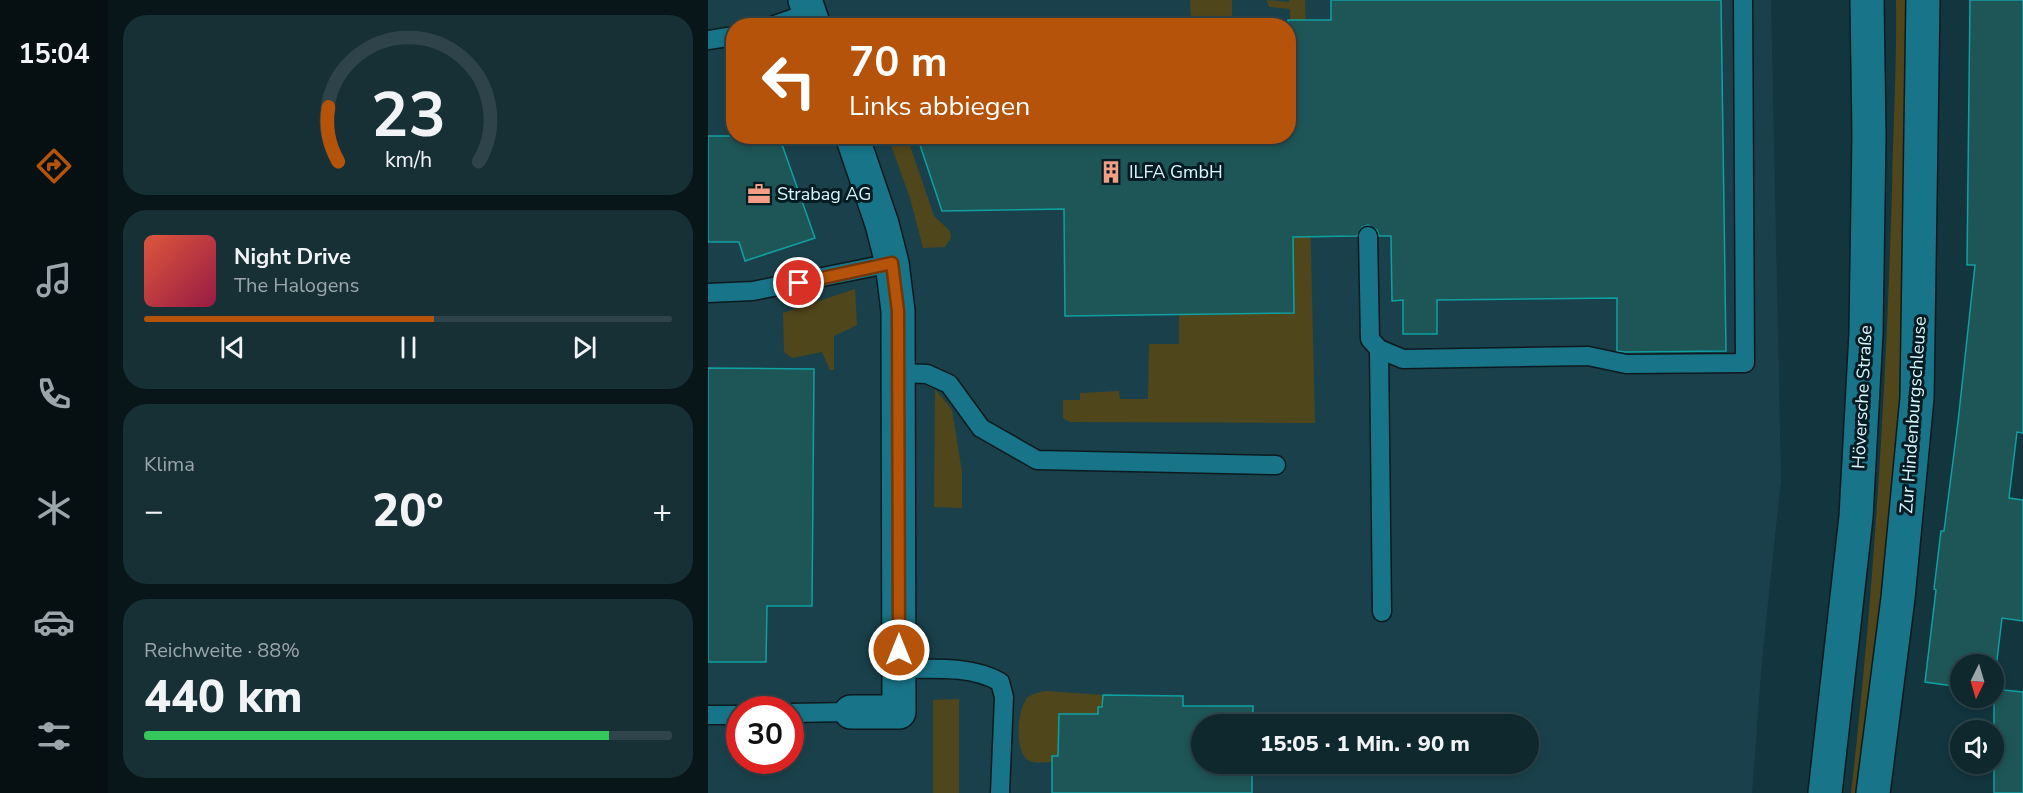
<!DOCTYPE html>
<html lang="de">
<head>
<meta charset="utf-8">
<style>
  :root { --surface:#0e282e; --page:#173036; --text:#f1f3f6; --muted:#9ba6aa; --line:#2e444a; --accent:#b45309 }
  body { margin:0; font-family:"Nunito Sans",sans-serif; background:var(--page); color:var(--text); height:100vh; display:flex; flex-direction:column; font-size:22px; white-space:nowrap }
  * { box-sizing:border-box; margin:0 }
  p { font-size:20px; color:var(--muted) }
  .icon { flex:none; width:33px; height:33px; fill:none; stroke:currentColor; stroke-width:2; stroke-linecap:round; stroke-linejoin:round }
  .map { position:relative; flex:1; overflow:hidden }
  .details { display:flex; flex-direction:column; gap:15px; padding:15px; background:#081619; width:600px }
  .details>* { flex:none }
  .top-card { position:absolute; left:18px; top:18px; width:570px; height:126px; border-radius:24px; box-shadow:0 3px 9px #0003,0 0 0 2px var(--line); background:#b45309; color:#fff; overflow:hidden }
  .needle { width:39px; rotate:185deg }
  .buttons { position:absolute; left:1242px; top:654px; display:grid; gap:12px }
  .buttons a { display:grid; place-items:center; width:54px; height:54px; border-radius:50%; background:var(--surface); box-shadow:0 3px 9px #0003,0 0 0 2px var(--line); font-size:30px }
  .speed { position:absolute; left:18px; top:696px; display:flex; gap:12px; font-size:30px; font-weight:700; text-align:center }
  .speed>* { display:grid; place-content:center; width:78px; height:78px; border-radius:50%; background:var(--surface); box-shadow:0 3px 9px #0003,0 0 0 2px var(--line); line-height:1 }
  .speed .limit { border:9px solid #d22; background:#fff; color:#111 }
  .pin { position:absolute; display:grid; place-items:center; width:51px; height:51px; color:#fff; margin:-26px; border:3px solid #fff; border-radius:50%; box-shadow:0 2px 6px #0007 }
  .me { position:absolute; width:66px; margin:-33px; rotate:0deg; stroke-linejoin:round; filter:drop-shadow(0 0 4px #0008) }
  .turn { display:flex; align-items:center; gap:21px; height:126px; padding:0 24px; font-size:27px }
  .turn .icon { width:78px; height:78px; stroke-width:2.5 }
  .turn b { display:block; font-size:42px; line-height:51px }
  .big { font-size:45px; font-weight:800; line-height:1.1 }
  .details .tile { flex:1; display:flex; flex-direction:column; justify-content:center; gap:9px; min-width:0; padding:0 21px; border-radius:24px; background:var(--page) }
  .details .dial { align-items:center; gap:0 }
  .dial svg { height:156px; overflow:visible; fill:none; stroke:var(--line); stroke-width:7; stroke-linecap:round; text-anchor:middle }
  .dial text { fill:var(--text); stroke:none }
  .song { display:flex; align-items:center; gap:18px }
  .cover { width:72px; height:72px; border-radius:9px; background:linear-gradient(135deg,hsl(10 70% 55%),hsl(340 70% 35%)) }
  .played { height:6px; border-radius:3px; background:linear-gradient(90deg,var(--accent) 55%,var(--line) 55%) }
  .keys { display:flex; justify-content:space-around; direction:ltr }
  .heat { display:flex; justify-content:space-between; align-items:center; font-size:33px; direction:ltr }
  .charge { height:9px; border-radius:4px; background:linear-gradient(90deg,#34c759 88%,var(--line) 0) }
  .trip { position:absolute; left:483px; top:714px; width:348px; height:60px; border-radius:30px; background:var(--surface); box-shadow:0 3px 9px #0003,0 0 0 2px var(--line); font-weight:800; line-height:60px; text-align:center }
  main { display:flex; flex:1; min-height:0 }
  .tabs { display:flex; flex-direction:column; width:108px; justify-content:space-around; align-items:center; background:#061012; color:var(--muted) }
  .tabs .icon { width:42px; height:42px }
  .tabs .on { color:var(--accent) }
  .tabs b { font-size:27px; color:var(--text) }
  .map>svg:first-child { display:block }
  .built { fill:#1a414b; fill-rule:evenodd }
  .green { fill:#50461b }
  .building { fill:#1e5556; stroke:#10a0a2; stroke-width:1.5 }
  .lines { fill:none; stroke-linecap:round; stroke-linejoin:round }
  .lane-casing { stroke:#0c1a1e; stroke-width:21 }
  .street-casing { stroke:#0c1a1e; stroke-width:36 }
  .secondary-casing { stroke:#0c1a1e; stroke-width:36 }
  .lane { stroke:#187488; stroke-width:18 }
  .street { stroke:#187488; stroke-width:33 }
  .secondary { stroke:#187488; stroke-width:33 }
  .route-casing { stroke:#753606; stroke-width:15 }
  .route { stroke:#b45309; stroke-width:10 }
  .labels { text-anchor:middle; stroke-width:6; stroke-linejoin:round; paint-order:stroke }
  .poi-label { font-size:18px; fill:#d9f6fe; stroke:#041b21; text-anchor:start }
  .street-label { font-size:18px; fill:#d9f6fe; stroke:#041b21 }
</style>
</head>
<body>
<main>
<nav class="tabs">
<b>15:04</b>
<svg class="icon on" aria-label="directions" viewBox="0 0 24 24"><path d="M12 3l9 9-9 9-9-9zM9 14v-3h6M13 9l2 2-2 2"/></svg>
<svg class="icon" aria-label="music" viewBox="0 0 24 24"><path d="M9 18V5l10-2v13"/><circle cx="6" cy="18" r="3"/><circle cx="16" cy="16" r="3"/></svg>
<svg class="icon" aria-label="phone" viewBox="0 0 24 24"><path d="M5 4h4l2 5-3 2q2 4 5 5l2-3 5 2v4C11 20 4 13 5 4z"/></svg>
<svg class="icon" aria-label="climate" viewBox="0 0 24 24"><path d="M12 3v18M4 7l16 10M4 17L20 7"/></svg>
<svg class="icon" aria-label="car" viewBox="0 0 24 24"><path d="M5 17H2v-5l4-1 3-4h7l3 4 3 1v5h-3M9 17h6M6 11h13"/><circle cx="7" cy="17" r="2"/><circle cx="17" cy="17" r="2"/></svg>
<svg class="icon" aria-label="filters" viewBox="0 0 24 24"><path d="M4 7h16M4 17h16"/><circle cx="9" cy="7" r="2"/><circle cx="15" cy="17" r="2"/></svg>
</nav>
<section class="details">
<div class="tile dial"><svg viewBox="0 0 100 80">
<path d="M14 69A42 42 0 1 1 86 69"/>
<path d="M14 69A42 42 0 0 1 9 41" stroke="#b45309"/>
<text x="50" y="56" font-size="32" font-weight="700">23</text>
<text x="50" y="72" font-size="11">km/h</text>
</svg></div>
<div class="tile">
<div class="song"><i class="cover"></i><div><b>Night Drive</b><p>The Halogens</p></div></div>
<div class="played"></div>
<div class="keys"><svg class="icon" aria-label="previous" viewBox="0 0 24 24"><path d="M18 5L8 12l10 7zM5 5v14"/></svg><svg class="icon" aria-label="pause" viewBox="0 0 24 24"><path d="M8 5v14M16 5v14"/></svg><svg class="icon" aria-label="next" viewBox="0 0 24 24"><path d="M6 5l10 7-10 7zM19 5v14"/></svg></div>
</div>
<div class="tile"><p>Klima</p>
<div class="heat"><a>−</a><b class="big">20°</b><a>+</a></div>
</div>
<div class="tile"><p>Reichweite · 88%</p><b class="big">440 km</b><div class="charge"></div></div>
</section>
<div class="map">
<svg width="1315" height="793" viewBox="0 0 1315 793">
  <rect width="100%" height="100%" fill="#12353e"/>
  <!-- built -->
  <path class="built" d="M0,0H1063L1073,480L1054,660L1044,793H0ZM26,26H580V136H26ZM32,710H82V760H32ZM494,724H820V764H494Z"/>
  <!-- green -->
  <path class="green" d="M482,0H524V17L520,21H483Z
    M559,0L581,2V0H597L607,423L362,422L355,418V400H372V393L411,391L412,399H440L441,344H471V315L586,313L582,9L561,7Z
    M1188,0H1199L1195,375L1190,464L1152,793H1143C1166,593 1178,392 1184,191C1185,127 1189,64 1188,0Z
    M180,137H199L226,216L242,231L243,238L237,247L215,248L202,198Z
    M147,289L149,325L126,336V370H122L114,352L84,358L76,352L75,313Z
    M227,389L244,410L254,472V508L226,507Z
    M338,691L395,695L394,707H390V714H351L350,756H344V762C336,762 326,764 320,760C306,751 309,708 320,697C326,693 332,692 338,691Z
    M251,699V793H225V700Z"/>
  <!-- building -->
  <path class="building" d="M623,0H1013L1018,351L917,352L909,351V298L729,300V334H695V300L684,301L683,236H671L669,230L660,225L654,227L649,236L585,237L586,313L357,316L356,209L234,211L209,136H580V20H623Z
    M1262,0H1315V433L1309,432L1301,498L1315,500V621L1294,618L1286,685V664H1252V687L1217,682L1228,590L1226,589L1233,531H1236L1250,422L1267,265H1259Z
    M0,136H71L107,238L37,261L31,242H0Z
    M0,368L106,369L104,606H59L58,662H0Z
    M1286,689L1315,692V793H1286Z
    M395,695L475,696V706H545V724H494V764H544V793H344V756H350L351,714H390V707H394Z"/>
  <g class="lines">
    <!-- lane casing -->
    <g class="lane-casing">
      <path id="lane" d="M64,26L101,13
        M0,40L26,36
        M660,236L662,339L671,349L695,359L880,356L918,364L1037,363L1035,0
        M0,293L45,291L184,263
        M671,349L674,612
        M191,373L219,374L241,384L273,428L329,460L568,465
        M191,669C224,669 263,665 292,682L296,697L292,793
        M82,713L143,712
        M0,715H32"/>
    </g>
    <!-- street casing -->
    <g class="street-casing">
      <path id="street" d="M97,0L106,26
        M143,712H191L190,311L184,263L174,224L144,136
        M1165,793L1190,598L1209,398L1215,0"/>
    </g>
    <!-- secondary casing -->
    <g class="secondary-casing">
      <path id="secondary" d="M1117,793L1148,517L1158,333L1161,135L1159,0"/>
    </g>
    <!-- lane -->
    <use href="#lane" class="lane"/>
    <!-- street -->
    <use href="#street" class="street"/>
    <!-- secondary -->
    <use href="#secondary" class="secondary"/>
  </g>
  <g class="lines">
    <!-- route casing -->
    <g class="route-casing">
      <path id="route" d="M91,283L184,263L190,311L191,650"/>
    </g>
    <!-- route -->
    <use href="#route" class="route"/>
  </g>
  <!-- icons -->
  <defs>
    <g id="building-bare" transform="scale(1.8)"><path d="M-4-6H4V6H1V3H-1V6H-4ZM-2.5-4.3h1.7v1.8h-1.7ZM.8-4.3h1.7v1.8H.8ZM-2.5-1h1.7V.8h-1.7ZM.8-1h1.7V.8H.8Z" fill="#f49e86" stroke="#041b21" stroke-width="2.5" paint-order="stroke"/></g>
    <g id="office-bare" transform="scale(1.8)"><path d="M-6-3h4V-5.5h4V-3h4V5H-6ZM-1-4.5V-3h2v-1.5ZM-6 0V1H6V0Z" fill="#f49e86" stroke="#041b21" stroke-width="2.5" paint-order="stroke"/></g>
  </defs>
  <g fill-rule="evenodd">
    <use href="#building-bare" x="403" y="172"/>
    <use href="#office-bare" x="51" y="194"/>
  </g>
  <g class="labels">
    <!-- poi labels -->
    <g class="poi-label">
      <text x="421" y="178">ILFA GmbH</text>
      <text x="69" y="200">Strabag AG</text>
    </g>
    <!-- street labels -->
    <g class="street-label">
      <text transform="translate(1154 397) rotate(-87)" y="6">Höversche Straße</text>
      <text transform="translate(1205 415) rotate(-86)" y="6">Zur Hindenburgschleuse</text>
    </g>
  </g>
</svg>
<div class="buttons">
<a><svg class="needle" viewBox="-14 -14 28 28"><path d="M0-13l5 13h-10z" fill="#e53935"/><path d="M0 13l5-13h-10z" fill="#9ba6aa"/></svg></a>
<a><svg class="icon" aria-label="sound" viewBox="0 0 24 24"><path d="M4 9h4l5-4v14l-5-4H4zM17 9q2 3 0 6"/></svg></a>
</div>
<div class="speed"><div class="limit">30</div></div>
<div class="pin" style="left:91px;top:283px;background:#d93025"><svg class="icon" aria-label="arrive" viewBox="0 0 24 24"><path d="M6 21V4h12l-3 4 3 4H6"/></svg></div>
<svg class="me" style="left:191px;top:650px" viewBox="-20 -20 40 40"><circle r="17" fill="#b45309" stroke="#fff" stroke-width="3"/><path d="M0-11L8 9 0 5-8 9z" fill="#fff"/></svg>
<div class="trip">15:05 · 1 Min. · 90 m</div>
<div class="top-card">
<div class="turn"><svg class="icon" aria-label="left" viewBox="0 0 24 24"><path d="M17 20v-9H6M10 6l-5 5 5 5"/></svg><div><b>70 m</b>Links abbiegen</div></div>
</div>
</div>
</main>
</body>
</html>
